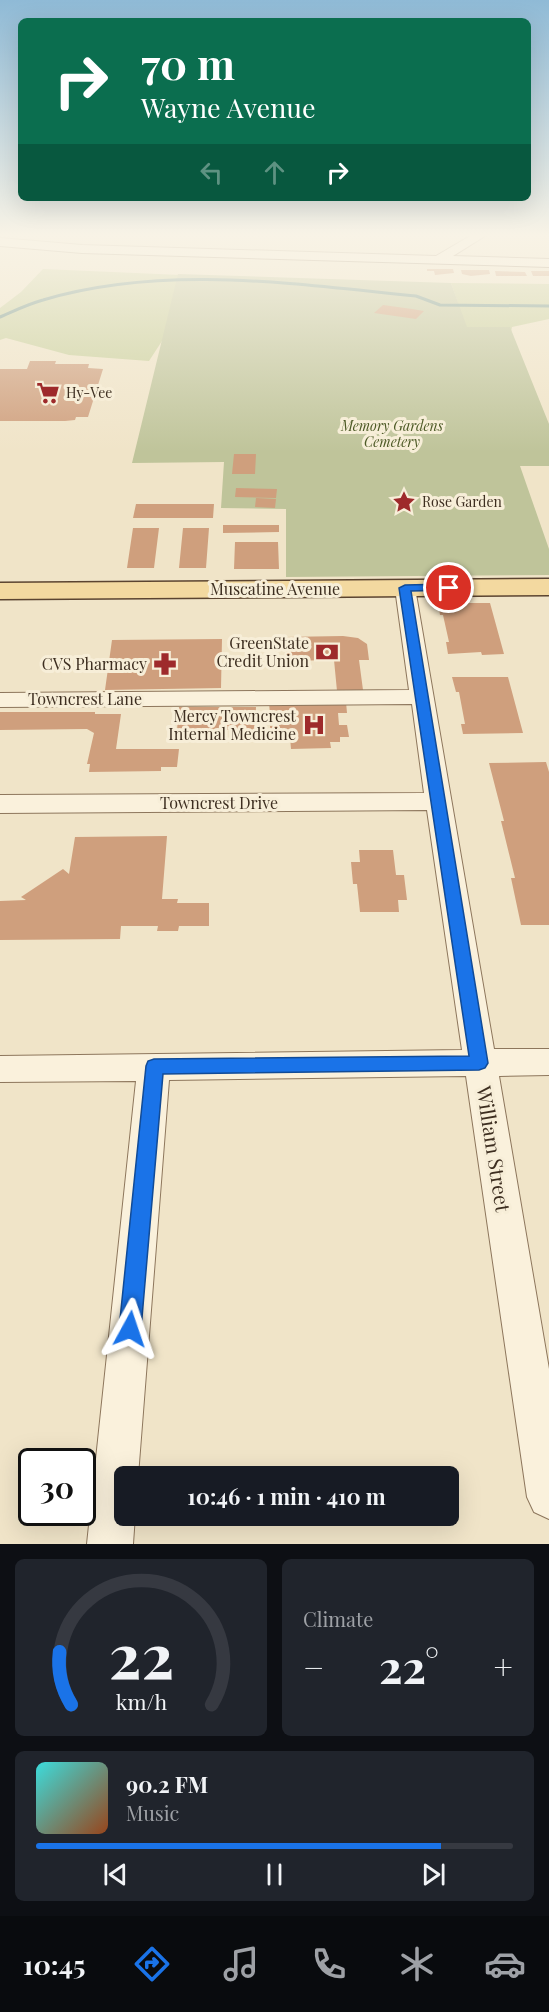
<!DOCTYPE html>
<html lang="en">
<head>
<meta charset="utf-8">
<style>
  :root { --surface:#171b24; --page:#20242c; --text:#f1f3f6; --muted:#9ea1a6; --line:#363941; --accent:#1a73e8 }
  body { margin:0; font-family:"Playfair Display",serif; background:var(--page); color:var(--text); height:100vh; display:flex; flex-direction:column; font-size:22px; white-space:nowrap }
  * { box-sizing:border-box; margin:0 }
  p { font-size:20px; color:var(--muted) }
  .icon { flex:none; width:33px; height:33px; fill:none; stroke:currentColor; stroke-width:2; stroke-linecap:round; stroke-linejoin:round }
  .map { position:relative; height:1544px; overflow:hidden }
  .drawer { display:flex; flex-direction:column; gap:15px; padding:15px; background:#0d0f14; flex:1 }
  .drawer>* { flex:none }
  .top-card { position:absolute; left:18px; top:18px; width:513px; height:183px; border-radius:9px; box-shadow:0 6px 24px #0002; background:#0b6e4f; color:#fff; overflow:hidden }
  .speed { position:absolute; left:18px; top:1448px; display:flex; gap:12px; font-size:30px; font-weight:700; text-align:center }
  .speed>* { display:grid; place-content:center; width:78px; height:78px; border-radius:50%; background:var(--surface); box-shadow:0 6px 24px #0002; line-height:1 }
  .speed .limit { border:3px solid #111; border-radius:9px; background:#fff; color:#111 }
  .pin { position:absolute; display:grid; place-items:center; width:51px; height:51px; color:#fff; margin:-26px; border:3px solid #fff; border-radius:50%; box-shadow:0 2px 6px #0007 }
  .me { position:absolute; width:66px; margin:-33px; rotate:5deg; stroke-linejoin:round; filter:drop-shadow(0 0 4px #0008) }
  .turn { display:flex; align-items:center; gap:21px; height:126px; padding:0 24px; font-size:27px }
  .turn .icon { width:78px; height:78px; stroke-width:2.5 }
  .turn b { display:block; font-size:42px; line-height:51px }
  .lanes { display:flex; align-items:center; height:57px; padding:0 24px; background:#0003; justify-content:center; gap:30px; direction:ltr }
  .lanes .off { opacity:.35 }
  .big { font-size:45px; font-weight:700; line-height:1.1 }
  .drawer .widget { flex:1; display:flex; flex-direction:column; justify-content:center; gap:9px; min-width:0; padding:0 21px; border-radius:9px; background:var(--page) }
  .drawer .dial { align-items:center; gap:0 }
  .dial svg { height:156px; overflow:visible; fill:none; stroke:var(--line); stroke-width:7; stroke-linecap:round; text-anchor:middle }
  .dial text { fill:var(--text); stroke:none }
  .song { display:flex; align-items:center; gap:18px }
  .cover { width:72px; height:72px; border-radius:9px; background:linear-gradient(135deg,hsl(180 70% 55%),hsl(20 70% 35%)) }
  .played { height:6px; border-radius:3px; background:linear-gradient(90deg,var(--accent) 85%,var(--line) 85%) }
  .keys { display:flex; justify-content:space-around; direction:ltr }
  .heat { display:flex; justify-content:space-between; align-items:center; font-size:33px; direction:ltr }
  .drawer .tiles { flex:1; display:grid; gap:15px; grid-template-columns:1fr 1fr }
  .widget:last-child { grid-column:span 2 }
  .trip { position:absolute; left:114px; top:1466px; width:345px; height:60px; border-radius:9px; background:var(--surface); box-shadow:0 6px 24px #0002; font-weight:700; line-height:60px; text-align:center }
  .menu { display:flex; height:96px; justify-content:space-around; align-items:center; background:#090b0e; color:var(--muted) }
  .menu .icon { width:42px; height:42px }
  .menu .on { color:var(--accent) }
  .menu b { font-size:27px; color:var(--text) }
  .map>svg:first-child { display:block }
  .green { fill:#c9cf9b }
  .cemetery { fill:#bfc49a }
  .lines { fill:none; stroke-linecap:round; stroke-linejoin:round }
  .stream { stroke:#6f938a; stroke-width:3 }
  .building { fill:#cf9f7d }
  .minor-casing { stroke:#8d765c; stroke-width:2 }
  .major-casing { stroke:#5b4430; stroke-width:3 }
  .minor { fill:#faf1dc; fill-rule:evenodd }
  .major { fill:#f3d9a0; fill-rule:evenodd }
  .route { fill:#1a73e8; stroke:#114b97; stroke-width:1.5 }
  .labels { text-anchor:middle; stroke-width:6; stroke-linejoin:round; paint-order:stroke }
  .far-poi-label { font-size:14px; fill:#3d2e20; stroke:#f7eed8; text-anchor:start }
  .far-park-label { font-size:14px; font-style:italic; fill:#4d5a26; stroke:#f7eed8 }
  .street-label { font-size:16px; fill:#3d2e20; stroke:#f7eed8 }
  .poi-label { font-size:16px; fill:#3d2e20; stroke:#f7eed8; text-anchor:end }
  .near-street-label { font-size:20px; fill:#3d2e20; stroke:#f7eed8 }
</style>
</head>
<body>
<div class="map">
<svg width="549" height="1544" viewBox="0 0 549 1544">
  <rect width="100%" height="100%" fill="#f0e4c8"/>
  <!-- green -->
  <path class="green" d="M43,269L318,281L190,298L149,361L69,355L6,338L0,340V308L21,292Z
    M451,283L549,284V319L512,327L510,337L471,332L457,321L458,303Z"/>
  <!-- cemetery -->
  <path class="cemetery" d="M178,274L451,283L467,327H510L549,424V466H520L549,549V575L286,577V509L221,508L224,462L132,463Z"/>
  <g class="lines">
    <!-- stream -->
    <path class="stream" d="M0,317C14,311 28,304 43,300C164,264 293,284 416,296L440,305L549,306"/>
  </g>
  <!-- building -->
  <path class="building" d="M427,269H453L454,273L435,275L434,271H427Z
    M461,270H489L490,274L471,276L462,274Z
    M495,271L525,272L527,276H496Z
    M531,271H549V276H533Z
    M383,305L412,309L424,311L416,319L374,313Z
    M30,361H56L55,364H89L88,368L103,369L88,417H76L75,420L65,421H0V369H27Z
    M234,454H256L255,474H232Z
    M236,488L277,489L276,498L235,497Z
    M256,498L276,499L275,508L255,507Z
    M136,504H214L213,518H133Z
    M223,525H279V532L223,533Z
    M133,528H159L154,568H127Z
    M183,528H209L206,568H179Z
    M235,542H278L279,569H234Z
    M438,603H490L504,654L482,655L481,652L448,654L446,642H449L443,615H440Z
    M343,636L358,638L367,644L369,660H359L363,690L337,691L334,660L287,661L285,637Z
    M222,639L221,688L105,690L112,640Z
    M452,677H508L523,733L463,734L461,724H465L459,692H456Z
    M346,702L347,713H338L339,725H347L349,737H340V742H330L331,748L291,749L290,737H271L270,726H279L278,713L270,714L269,703Z
    M179,707H256L255,730H177Z
    M0,712H95V714H121L116,749H179L177,767H161V771L89,772L90,764H87L94,733L87,729L0,730Z
    M546,762L549,772V925H521L511,878H515L501,821H504L489,763Z
    M167,836L162,899H178L177,903H209V926H179L178,931H157L158,926H121L120,939L0,940V901L26,900L21,897L63,869L69,874L75,837Z
    M359,850H393L396,875H404L407,900H398L399,912H360L357,884H353L351,862H360Z"/>
  <g class="lines">
    <!-- minor casing -->
    <g class="minor-casing">
      <path id="minor" d="M470,236H485L453,256L549,259V267L82,253L0,246V238L82,245L436,256Z
        M405,582L412,584L415,588L494,1049H549V1075L499,1076L549,1369V1519L534,1512L527,1497L466,1076L169,1080L138,1476H124V1515H135L133,1544H87L136,1081L0,1082V1056L462,1050L427,810L0,813V795L424,793L412,704L0,707V693L409,690L395,588L398,584Z"/>
    </g>
    <!-- major casing -->
    <g class="major-casing">
      <path id="major" d="M549,579V595L0,599V583Z"/>
    </g>
    <!-- minor -->
    <use href="#minor" class="minor"/>
    <!-- major -->
    <use href="#major" class="major"/>
  </g>
  <!-- sky -->
  <linearGradient id="sky" x2="0" y2="1"><stop stop-color="#8fbad6"/><stop offset="0.52" stop-color="#f8f3e6"/><stop offset="1" stop-color="#f8f3e6" stop-opacity="0"/></linearGradient>
  <rect width="549" height="452" fill="url(#sky)"/>
  <!-- route -->
  <path class="route" d="M449,584L454,588L453,590L411,591L488,1063L485,1068L479,1070L163,1074L141,1329L138,1337L130,1340L123,1337L119,1329L146,1066L148,1061L154,1059L469,1056L399,588L405,585Z"/>
  <!-- icons -->
  <defs>
    <g id="supermarket-bare" transform="scale(1.8)"><path d="M-6-5.5h2.5l.6 2H6L4.5 2H-2.5L-4.4-4H-6ZM-1.5 3.2a1.3 1.3 0 1 0 .1 0ZM3 3.2a1.3 1.3 0 1 0 .1 0Z" fill="#9e2a2b" stroke="#f7eed8" stroke-width="2.5" paint-order="stroke"/></g>
    <g id="sight-bare" transform="scale(1.8)"><path d="M0-6L1.8-2.2L6-1.7L2.9 1.2L3.7 5.4L0 3.3L-3.7 5.4L-2.9 1.2L-6-1.7L-1.8-2.2Z" fill="#9e2a2b" stroke="#f7eed8" stroke-width="2.5" paint-order="stroke"/></g>
    <g id="bank-bare" transform="scale(1.8)"><path d="M-6-4H6V4H-6ZM0-2.3a2.3 2.3 0 1 0 0 4.6a2.3 2.3 0 1 0 0-4.6Z" fill="#9e2a2b" stroke="#f7eed8" stroke-width="2.5" paint-order="stroke"/></g>
    <g id="pharmacy-bare" transform="scale(1.8)"><path d="M-2-6h4v4h4v4h-4v4h-4v-4h-4v-4h4Z" fill="#9e2a2b" stroke="#f7eed8" stroke-width="2.5" paint-order="stroke"/></g>
    <g id="hospital-bare" transform="scale(1.8)"><path d="M-5-5h3v3.5h4V-5h3V5h-3V1.5h-4V5h-3Z" fill="#9e2a2b" stroke="#f7eed8" stroke-width="2.5" paint-order="stroke"/></g>
  </defs>
  <g fill-rule="evenodd">
    <use href="#supermarket-bare" x="48" y="393"/>
    <use href="#sight-bare" x="404" y="502"/>
    <use href="#bank-bare" x="327" y="652"/>
    <use href="#pharmacy-bare" x="165" y="664"/>
    <use href="#hospital-bare" x="314" y="725"/>
  </g>
  <g class="labels">
    <!-- far-poi labels -->
    <g class="far-poi-label">
      <text x="66" y="398">Hy-Vee</text>
      <text x="422" y="507">Rose Garden</text>
    </g>
    <!-- far-park labels -->
    <g class="far-park-label">
      <text x="392" y="431">Memory Gardens<tspan x="392" dy="16">Cemetery</tspan></text>
    </g>
    <!-- street labels -->
    <g class="street-label">
      <text x="275" y="595">Muscatine Avenue</text>
      <text x="85" y="705">Towncrest Lane</text>
      <text x="219" y="809">Towncrest Drive</text>
    </g>
    <!-- poi labels -->
    <g class="poi-label">
      <text x="309" y="649">GreenState<tspan x="309" dy="18">Credit Union</tspan></text>
      <text x="147" y="670">CVS Pharmacy</text>
      <text x="296" y="722">Mercy Towncrest<tspan x="296" dy="18">Internal Medicine</tspan></text>
    </g>
    <!-- near-street labels -->
    <g class="near-street-label">
      <text transform="translate(493 1149) rotate(81)" y="7">William Street</text>
    </g>
  </g>
</svg>
<div class="speed"><div class="limit">30</div></div>
<div class="pin" style="left:449px;top:588px;background:#d93025"><svg class="icon" aria-label="arrive" viewBox="0 0 24 24"><path d="M6 21V4h12l-3 4 3 4H6"/></svg></div>
<svg class="me" style="left:130px;top:1329px" viewBox="-20 -20 40 40"><path d="M0-17L14 15 0 8-14 15z" fill="#1a73e8" stroke="#fff" stroke-width="4"/></svg>
<div class="trip">10:46 · 1 min · 410 m</div>
<div class="top-card">
<div class="turn"><svg class="icon" aria-label="right" viewBox="0 0 24 24"><path d="M7 20v-9h11M14 6l5 5-5 5"/></svg><div><b>70 m</b>Wayne Avenue</div></div>
<div class="lanes"><svg class="icon off" aria-label="left" viewBox="0 0 24 24"><path d="M17 20v-9H6M10 6l-5 5 5 5"/></svg><svg class="icon off" aria-label="ahead" viewBox="0 0 24 24"><path d="M12 20V5M6 11l6-6 6 6"/></svg><svg class="icon" aria-label="right" viewBox="0 0 24 24"><path d="M7 20v-9h11M14 6l5 5-5 5"/></svg></div>
</div>
</div>
<section class="drawer">
<div class="tiles">
<div class="widget dial"><svg viewBox="0 0 100 80">
<path d="M14 69A42 42 0 1 1 86 69"/>
<path d="M14 69A42 42 0 0 1 8 42" stroke="#1a73e8"/>
<text x="50" y="56" font-size="32" font-weight="700">22</text>
<text x="50" y="72" font-size="11">km/h</text>
</svg></div>
<div class="widget"><p>Climate</p>
<div class="heat"><a>−</a><b class="big">22°</b><a>+</a></div>
</div>
<div class="widget">
<div class="song"><i class="cover"></i><div><b>90.2 FM</b><p>Music</p></div></div>
<div class="played"></div>
<div class="keys"><svg class="icon" aria-label="previous" viewBox="0 0 24 24"><path d="M18 5L8 12l10 7zM5 5v14"/></svg><svg class="icon" aria-label="pause" viewBox="0 0 24 24"><path d="M8 5v14M16 5v14"/></svg><svg class="icon" aria-label="next" viewBox="0 0 24 24"><path d="M6 5l10 7-10 7zM19 5v14"/></svg></div>
</div>
</div>
</section>
<nav class="menu">
<b>10:45</b>
<svg class="icon on" aria-label="directions" viewBox="0 0 24 24"><path d="M12 3l9 9-9 9-9-9zM9 14v-3h6M13 9l2 2-2 2"/></svg>
<svg class="icon" aria-label="music" viewBox="0 0 24 24"><path d="M9 18V5l10-2v13"/><circle cx="6" cy="18" r="3"/><circle cx="16" cy="16" r="3"/></svg>
<svg class="icon" aria-label="phone" viewBox="0 0 24 24"><path d="M5 4h4l2 5-3 2q2 4 5 5l2-3 5 2v4C11 20 4 13 5 4z"/></svg>
<svg class="icon" aria-label="climate" viewBox="0 0 24 24"><path d="M12 3v18M4 7l16 10M4 17L20 7"/></svg>
<svg class="icon" aria-label="car" viewBox="0 0 24 24"><path d="M5 17H2v-5l4-1 3-4h7l3 4 3 1v5h-3M9 17h6M6 11h13"/><circle cx="7" cy="17" r="2"/><circle cx="17" cy="17" r="2"/></svg>
</nav>
</body>
</html>
